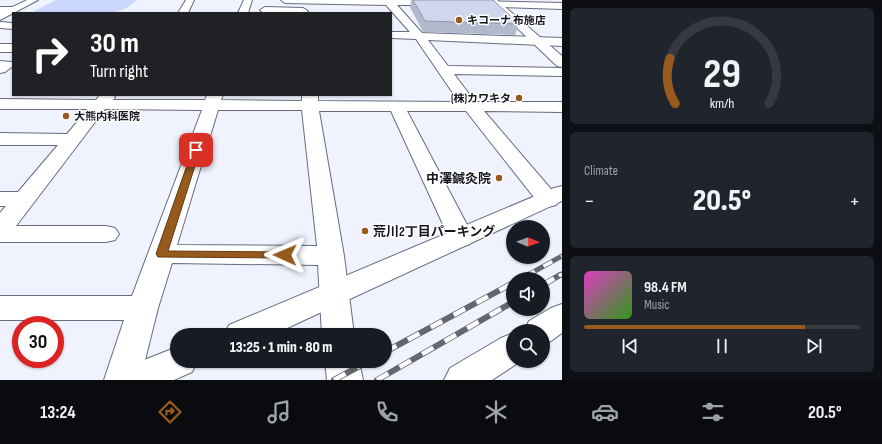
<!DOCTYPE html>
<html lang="en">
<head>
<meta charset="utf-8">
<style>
  :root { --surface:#171b24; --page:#20242c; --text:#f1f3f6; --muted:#9ea1a6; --line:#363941; --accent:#975a1d }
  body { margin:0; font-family:"Sofia Sans Condensed","Noto Sans JP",sans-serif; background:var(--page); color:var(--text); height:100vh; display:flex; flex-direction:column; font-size:15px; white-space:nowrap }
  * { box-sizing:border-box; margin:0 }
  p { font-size:13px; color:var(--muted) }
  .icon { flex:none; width:22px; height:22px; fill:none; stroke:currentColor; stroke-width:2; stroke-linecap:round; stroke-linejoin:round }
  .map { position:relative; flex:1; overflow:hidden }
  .side { display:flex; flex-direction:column; gap:8px; padding:8px; background:#0d0f14; width:320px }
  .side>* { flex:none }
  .hud { position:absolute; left:12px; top:12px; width:380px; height:84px; border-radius:0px; box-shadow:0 1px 3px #0004; background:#202124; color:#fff; overflow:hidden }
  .needle { width:26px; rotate:91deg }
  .buttons { position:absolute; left:506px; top:220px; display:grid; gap:8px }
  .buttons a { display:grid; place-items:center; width:44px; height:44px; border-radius:50%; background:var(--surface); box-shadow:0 1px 3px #0004; font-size:20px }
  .speed { position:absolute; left:12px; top:316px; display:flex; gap:8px; font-size:20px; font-weight:700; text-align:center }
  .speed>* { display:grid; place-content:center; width:52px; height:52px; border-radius:50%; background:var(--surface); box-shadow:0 1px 3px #0004; line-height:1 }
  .speed .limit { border:6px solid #d22; background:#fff; color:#111 }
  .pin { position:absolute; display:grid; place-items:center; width:34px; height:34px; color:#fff; margin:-17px; border-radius:8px; box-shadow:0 2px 6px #0006 }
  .me { position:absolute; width:44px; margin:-22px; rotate:271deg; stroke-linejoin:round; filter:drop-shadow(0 0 3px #0008) }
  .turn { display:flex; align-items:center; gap:14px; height:84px; padding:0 12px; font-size:18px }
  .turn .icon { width:52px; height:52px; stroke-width:2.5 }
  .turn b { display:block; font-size:28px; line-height:34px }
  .big { font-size:30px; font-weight:800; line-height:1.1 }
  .side .card { flex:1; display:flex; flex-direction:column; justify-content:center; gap:6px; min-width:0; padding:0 14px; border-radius:6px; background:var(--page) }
  .side .dial { align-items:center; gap:0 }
  .dial svg { height:104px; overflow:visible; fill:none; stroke:var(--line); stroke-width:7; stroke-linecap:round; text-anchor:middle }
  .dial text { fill:var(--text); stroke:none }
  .song { display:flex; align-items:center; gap:12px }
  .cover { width:48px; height:48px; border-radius:6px; background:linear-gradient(135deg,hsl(310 70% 55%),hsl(110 70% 35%)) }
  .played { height:4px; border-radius:2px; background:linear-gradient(90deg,var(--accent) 80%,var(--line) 80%) }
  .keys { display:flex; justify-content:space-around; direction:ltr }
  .heat { display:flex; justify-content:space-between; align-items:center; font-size:22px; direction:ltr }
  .trip { position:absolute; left:170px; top:328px; width:222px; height:40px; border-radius:20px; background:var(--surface); box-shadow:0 1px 3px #0004; font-weight:800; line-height:40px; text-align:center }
  .dock { display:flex; height:64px; justify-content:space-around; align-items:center; background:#090b0e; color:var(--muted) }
  .dock .icon { width:28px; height:28px }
  .dock .active { color:var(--accent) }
  .dock b { font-size:18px; color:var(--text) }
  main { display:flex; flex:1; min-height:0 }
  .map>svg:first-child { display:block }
  .green { fill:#c9d6fe }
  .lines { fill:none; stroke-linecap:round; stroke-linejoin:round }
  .street-casing { stroke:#656b80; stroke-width:2 }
  .secondary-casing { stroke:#656b80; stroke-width:2 }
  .primary-casing { stroke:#656b80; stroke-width:2 }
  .street { fill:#fff; fill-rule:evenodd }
  .secondary { fill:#fff; fill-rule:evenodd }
  .primary { fill:#fff; fill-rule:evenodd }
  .rail-far1-casing { stroke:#656770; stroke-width:5 }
  .rail-casing { stroke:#656770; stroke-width:6 }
  .rail-far1 { stroke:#fff; stroke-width:3.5; stroke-dasharray:10; stroke-linecap:butt }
  .rail { stroke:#fff; stroke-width:4.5; stroke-dasharray:13; stroke-linecap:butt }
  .wall { fill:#b2b9cd }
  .building { fill:#cfd7ee; stroke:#9196a7 }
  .route { fill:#975a1d; stroke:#623a13 }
  .poi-dot { fill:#975a1d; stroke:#fff; stroke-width:1.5 }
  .labels { text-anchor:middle; stroke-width:3; stroke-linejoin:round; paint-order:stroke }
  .far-poi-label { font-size:11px; font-weight:bold; fill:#14161e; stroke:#fff; text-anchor:start }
  .poi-label { font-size:13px; font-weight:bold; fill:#14161e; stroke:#fff; text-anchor:end }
</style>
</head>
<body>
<main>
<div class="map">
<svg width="562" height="380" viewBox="0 0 562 380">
  <rect width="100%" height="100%" fill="#f0f3fd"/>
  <!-- green -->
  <path class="green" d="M56,0H137L125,9L111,13H31Z"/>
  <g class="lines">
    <!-- street casing -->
    <g class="street-casing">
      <path id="street" d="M186,0H194L188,13H178Z
        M244,0H252L248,13H238Z
        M281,0H440L443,1L444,3L443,5H397L422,33L562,38V46L428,40L448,66L562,68V76L454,74L475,102H562V112L484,111L556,195L559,200L556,205L548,207L540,205L466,111H407L474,238L470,244L461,247L452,244L391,111H319L344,256L354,335H322L318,265L172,263L158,308L140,380H104L124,320H0V296H132L202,110L105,109L16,226H106L115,228L119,234L115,240L106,242H0V213L6,206H0V192H18L58,145H0V133L67,134L88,109H0V99L96,100L100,95H113L115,97L113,100H205L207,95H223L221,100L302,101V95H318V101L459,102L416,39L391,38V32H410L386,5L285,3ZM218,110H302L317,246L177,245Z
        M472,1L562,3V9L469,6L467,4L469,2Z
        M0,7H14L19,10L14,13H0Z
        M265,7L303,8L308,11L306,13L262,12L260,10Z
        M0,22L13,23V29L0,28Z
        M0,44H13V52H0Z
        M0,61L12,62L13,66L5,72L0,73Z
        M562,304V333L551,341L543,343V331H524L529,321L551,308Z
        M513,333V361H521L492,380H444L450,368L501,338Z
        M325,361H359L363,380H327Z"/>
    </g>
    <!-- secondary casing -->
    <g class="secondary-casing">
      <path id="secondary" d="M488,0H497L562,56V67L557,66Z
        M562,186V201L272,335H224L229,325L554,188Z
        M177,347V361H197L192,372L174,380H118L124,368Z"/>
    </g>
    <!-- primary casing -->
    <g class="primary-casing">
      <path id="primary" d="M27,0H38L0,20V13Z"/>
    </g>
    <!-- street -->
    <use href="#street" class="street"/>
    <!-- secondary -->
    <use href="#secondary" class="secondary"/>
    <!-- primary -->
    <use href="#primary" class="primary"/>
    <!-- rail-far1 casing -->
    <g class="rail-far1-casing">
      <path id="rail-far1" d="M526,276L562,256
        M559,276L562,274"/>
    </g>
    <!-- rail casing -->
    <g class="rail-casing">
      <path id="rail" d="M520,279L528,275
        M543,285L560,275
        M385,352L513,283
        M334,380L369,361
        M377,380L513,302"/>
    </g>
    <!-- rail-far1 -->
    <use href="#rail-far1" class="rail-far1"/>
    <!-- rail -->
    <use href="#rail" class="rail"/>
  </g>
  <!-- wall -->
  <path class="wall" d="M411,0H493L519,24L515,35L423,32L410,7Z"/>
  <!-- building -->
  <path class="building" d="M413,0H493L519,24L425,21Z"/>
  <!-- route -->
  <path class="route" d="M193,148H199L200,150L168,251L285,252L289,253L291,255L289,258L158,257L156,254Z"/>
  <!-- markers -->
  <g class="poi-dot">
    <circle cx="459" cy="20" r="4"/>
    <circle cx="519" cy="98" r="4"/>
    <circle cx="66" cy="116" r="4"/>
    <circle cx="499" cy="178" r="4"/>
    <circle cx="365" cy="231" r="4"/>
  </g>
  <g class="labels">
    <!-- far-poi labels -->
    <g class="far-poi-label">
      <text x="467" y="24">キコーナ 布施店</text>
      <text x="511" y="102" text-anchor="end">(株)カワキタ</text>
      <text x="74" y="120">大熊内科医院</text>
    </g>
    <!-- poi labels -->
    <g class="poi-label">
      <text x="491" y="183">中澤鍼灸院</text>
      <text x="373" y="236" text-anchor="start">荒川2丁目パーキング</text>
    </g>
  </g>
</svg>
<div class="buttons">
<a><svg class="needle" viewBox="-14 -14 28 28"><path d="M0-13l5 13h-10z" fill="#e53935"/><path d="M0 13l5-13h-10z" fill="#9ea1a6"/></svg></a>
<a><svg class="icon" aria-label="sound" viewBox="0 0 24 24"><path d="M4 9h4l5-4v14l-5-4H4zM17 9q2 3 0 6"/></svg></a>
<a><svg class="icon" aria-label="search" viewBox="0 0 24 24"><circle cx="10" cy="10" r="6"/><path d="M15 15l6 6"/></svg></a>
</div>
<div class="speed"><div class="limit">30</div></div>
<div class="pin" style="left:196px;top:150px;background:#d93025"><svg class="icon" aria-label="arrive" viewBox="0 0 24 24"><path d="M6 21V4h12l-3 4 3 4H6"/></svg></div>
<svg class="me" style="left:285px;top:255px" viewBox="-20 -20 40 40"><path d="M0-17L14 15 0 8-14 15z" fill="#975a1d" stroke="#fff" stroke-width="4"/></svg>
<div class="trip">13:25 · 1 min · 80 m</div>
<div class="hud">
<div class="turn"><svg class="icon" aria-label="right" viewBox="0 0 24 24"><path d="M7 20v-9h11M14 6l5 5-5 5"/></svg><div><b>30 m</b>Turn right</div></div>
</div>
</div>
<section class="side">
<div class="card dial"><svg viewBox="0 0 100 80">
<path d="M14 69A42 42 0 1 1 86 69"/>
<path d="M14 69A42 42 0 0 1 10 34" stroke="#975a1d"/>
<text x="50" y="56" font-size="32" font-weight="700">29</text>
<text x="50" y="72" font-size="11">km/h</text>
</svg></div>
<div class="card"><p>Climate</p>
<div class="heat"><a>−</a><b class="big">20.5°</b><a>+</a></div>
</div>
<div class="card">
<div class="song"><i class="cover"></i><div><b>98.4 FM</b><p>Music</p></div></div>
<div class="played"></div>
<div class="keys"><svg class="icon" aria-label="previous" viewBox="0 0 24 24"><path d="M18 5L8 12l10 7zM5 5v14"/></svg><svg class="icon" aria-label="pause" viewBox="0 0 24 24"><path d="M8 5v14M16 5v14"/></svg><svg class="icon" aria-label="next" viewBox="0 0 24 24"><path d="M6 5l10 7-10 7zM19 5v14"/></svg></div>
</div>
</section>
</main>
<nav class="dock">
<b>13:24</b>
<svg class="icon active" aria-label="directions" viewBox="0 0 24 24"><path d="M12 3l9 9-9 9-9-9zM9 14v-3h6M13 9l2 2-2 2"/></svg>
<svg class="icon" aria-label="music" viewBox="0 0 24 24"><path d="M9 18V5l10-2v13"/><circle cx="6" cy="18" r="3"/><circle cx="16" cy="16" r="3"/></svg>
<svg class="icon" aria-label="phone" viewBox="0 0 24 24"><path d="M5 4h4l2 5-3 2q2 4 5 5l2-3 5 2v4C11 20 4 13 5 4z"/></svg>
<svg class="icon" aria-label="climate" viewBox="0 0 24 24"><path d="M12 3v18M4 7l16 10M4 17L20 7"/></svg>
<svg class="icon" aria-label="car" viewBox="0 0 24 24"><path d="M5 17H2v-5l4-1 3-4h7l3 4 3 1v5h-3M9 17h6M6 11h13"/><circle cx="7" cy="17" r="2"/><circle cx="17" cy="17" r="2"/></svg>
<svg class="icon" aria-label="filters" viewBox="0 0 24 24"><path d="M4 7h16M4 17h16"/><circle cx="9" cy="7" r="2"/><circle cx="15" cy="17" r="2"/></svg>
<b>20.5°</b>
</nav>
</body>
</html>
